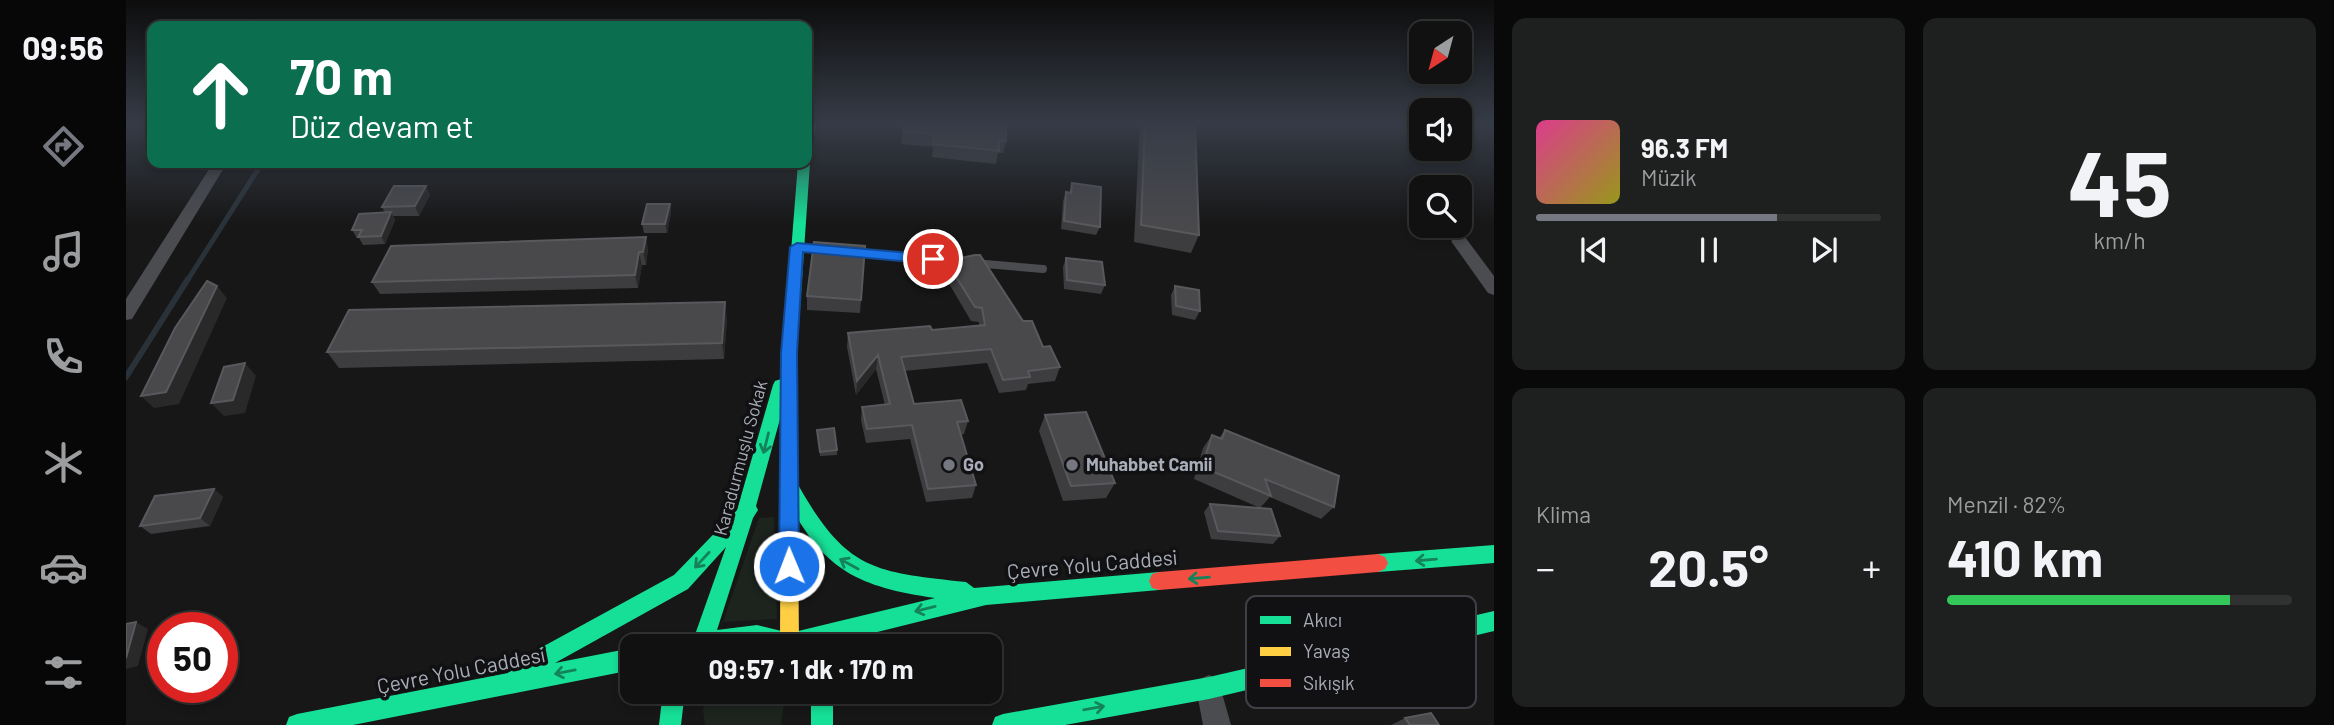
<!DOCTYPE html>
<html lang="tr">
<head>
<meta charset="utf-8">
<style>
  :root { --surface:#111; --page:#1e1f1f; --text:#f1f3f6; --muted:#9c9d9f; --line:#303131; --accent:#757880 }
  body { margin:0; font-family:Barlow,sans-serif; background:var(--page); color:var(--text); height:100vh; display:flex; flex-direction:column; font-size:26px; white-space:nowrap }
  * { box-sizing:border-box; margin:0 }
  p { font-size:23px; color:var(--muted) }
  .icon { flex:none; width:38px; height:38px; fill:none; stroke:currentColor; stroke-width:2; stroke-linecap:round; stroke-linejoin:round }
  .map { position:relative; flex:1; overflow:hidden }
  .drawer { display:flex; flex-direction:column; gap:18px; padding:18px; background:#090909; width:840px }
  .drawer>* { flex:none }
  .hud { position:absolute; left:21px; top:21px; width:665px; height:147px; border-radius:14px; box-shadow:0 4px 10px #0003,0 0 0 2px var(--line); background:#0b6e4f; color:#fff; overflow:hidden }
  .needle { width:46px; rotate:216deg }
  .buttons { position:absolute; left:1283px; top:21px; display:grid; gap:14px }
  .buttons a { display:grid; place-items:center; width:63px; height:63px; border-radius:14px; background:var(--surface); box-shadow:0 4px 10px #0003,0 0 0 2px var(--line); font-size:35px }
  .speed { position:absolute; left:21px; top:612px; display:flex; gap:14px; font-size:35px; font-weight:700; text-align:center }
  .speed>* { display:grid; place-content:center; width:91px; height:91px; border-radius:50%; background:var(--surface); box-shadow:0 4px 10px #0003,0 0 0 2px var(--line); line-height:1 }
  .speed .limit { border:10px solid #d22; background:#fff; color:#111 }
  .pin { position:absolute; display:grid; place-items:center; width:60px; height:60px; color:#fff; margin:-30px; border:4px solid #fff; border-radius:50%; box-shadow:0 2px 7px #0007 }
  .me { position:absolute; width:77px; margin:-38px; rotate:359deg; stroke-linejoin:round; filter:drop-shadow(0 0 5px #0008) }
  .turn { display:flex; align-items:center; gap:24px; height:147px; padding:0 28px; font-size:32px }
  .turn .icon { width:91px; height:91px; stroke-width:2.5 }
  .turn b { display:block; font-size:49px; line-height:60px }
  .big { font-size:52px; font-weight:700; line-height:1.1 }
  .drawer .card { flex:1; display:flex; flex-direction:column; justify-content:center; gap:10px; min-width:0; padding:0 24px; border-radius:14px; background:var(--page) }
  .drawer .dial { align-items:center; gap:0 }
  .dial b { font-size:91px; line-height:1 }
  .song { display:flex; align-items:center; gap:21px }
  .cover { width:84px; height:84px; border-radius:10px; background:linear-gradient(135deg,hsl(330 70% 55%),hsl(60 70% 35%)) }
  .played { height:7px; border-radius:4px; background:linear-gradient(90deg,var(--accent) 70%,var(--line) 70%) }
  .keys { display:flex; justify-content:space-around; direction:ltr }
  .heat { display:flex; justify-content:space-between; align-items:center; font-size:38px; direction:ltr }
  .charge { height:10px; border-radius:5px; background:linear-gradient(90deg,#34c759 82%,var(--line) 0) }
  .drawer .tiles { flex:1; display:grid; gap:18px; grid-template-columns:repeat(2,1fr) }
  .trip { position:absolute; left:494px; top:634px; width:382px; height:70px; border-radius:14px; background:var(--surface); box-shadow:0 4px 10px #0003,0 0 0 2px var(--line); font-weight:700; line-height:70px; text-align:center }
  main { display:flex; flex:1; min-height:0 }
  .tabs { display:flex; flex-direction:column; width:126px; justify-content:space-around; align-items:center; background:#070707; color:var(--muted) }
  .tabs .icon { width:49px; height:49px }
  .tabs .active { color:var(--accent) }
  .tabs b { font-size:32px; color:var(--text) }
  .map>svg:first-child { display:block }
  .green { fill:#1d241e }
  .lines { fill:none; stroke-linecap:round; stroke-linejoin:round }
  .stream-far1 { stroke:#2a3239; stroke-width:5 }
  .stream { stroke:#2a3239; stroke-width:6 }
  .lane { stroke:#4b4c50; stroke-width:8 }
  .street { fill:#4b4c50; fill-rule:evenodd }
  .fast { fill:#16e098; fill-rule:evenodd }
  .slow { fill:#ffcf43; fill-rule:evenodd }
  .jam { fill:#f24e42; fill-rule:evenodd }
  .wall { fill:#3d3d3f }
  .shaded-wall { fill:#29292a }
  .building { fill:#49494c; stroke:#58595d; stroke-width:2 }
  .oneway { stroke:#14835c }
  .route { fill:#1a73e8; stroke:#114b97; stroke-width:2 }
  .poi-dot { fill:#757880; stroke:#111113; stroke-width:2.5 }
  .labels { text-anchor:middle; stroke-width:7; stroke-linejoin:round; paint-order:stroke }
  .street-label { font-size:18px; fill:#a8adb8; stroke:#111113 }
  .poi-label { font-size:18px; font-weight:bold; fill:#a8adb8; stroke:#111113; text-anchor:start }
  .near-street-label { font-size:21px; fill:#a8adb8; stroke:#111113 }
  .key { fill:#111113; stroke:#3e4045; stroke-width:2 }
  .key-label { font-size:19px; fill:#a8adb8 }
</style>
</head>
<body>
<main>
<nav class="tabs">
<b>09:56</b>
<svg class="icon active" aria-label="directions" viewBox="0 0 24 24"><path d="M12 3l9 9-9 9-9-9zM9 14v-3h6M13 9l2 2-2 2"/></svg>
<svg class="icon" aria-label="music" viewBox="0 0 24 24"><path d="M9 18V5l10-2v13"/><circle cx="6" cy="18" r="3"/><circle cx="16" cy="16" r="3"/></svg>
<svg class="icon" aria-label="phone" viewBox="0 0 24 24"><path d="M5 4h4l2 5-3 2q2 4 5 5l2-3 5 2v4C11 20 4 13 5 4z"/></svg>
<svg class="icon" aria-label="climate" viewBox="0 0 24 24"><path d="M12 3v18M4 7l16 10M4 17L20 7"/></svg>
<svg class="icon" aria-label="car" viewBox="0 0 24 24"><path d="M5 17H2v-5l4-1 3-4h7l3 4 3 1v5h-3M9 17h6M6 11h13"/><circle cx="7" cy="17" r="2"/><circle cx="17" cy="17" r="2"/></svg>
<svg class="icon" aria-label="filters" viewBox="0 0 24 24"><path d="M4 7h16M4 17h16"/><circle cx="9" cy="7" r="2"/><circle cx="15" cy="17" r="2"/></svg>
</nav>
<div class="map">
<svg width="1368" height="725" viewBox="0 0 1368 725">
  <rect width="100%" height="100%" fill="#171717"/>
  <!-- green -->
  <path class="green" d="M648,517L651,619L597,622L633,518Z
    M583,691H655L658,704L655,725H579L577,710Z"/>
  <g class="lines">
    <!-- stream-far1 -->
    <path class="stream-far1" d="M61,281L136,163"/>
    <!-- stream -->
    <path class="stream" d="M0,377L62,279"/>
    <!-- lane -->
    <path class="lane" d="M729,252L832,262
      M847,263L917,269"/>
    <!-- street -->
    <path class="street" d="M87,163H101L6,319L0,320V299Z
      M1333,236L1339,237L1368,276V295L1362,293L1325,241Z
      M1083,675L1092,679L1105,725H1077L1070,688L1074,679Z"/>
    <!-- fast -->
    <path class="fast" d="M681,123H690L687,144L681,148Z
      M681,160L684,163L671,353V396L669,401H659L630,506L632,510L627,518L591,630L631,625L664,633L809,598C725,586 693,566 656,489L659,483L665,481L671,483C720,570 746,572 840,582L848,588L1033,572L1040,574L1043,581L1040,588L1033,590L860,605L695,646H565L600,547L562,589L429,663L506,648V670L227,725H160L163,717L171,714L382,673L385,664L548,575L611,510L647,385L649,381L655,379L672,163H681Z
      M1368,545V563L1252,572L1245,569L1242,563L1245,557L1252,554Z
      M1368,611V631L1083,699L939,725H866L869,717L877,714L1083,677Z
      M537,691H559L555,725H533Z
      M685,691H707V725H685Z"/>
    <!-- slow -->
    <path class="slow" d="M663,390L669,391L671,396L673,646H655L654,643L655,396L657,391Z"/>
    <!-- jam -->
    <path class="jam" d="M1252,554L1259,557L1262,563L1259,569L1252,572L1033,590L1026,588L1023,581L1026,574L1033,572Z"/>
  </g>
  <!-- wall -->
  <path class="wall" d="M778,123L880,141L877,153H872L870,164L806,157L807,147L775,144Z
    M1014,123H1069L1073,235L1065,253L1008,242Z
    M946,183L974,227L970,235L935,229L937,201L940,192L943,193Z
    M304,195L293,216H267L269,220L259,244L237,245L233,238H231L226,230L259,213L256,207Z
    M544,204L545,213L541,233H518L516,224Z
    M739,246L734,313L681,310V296Z
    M522,249L520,265H516L512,288L254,294L246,282Z
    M940,258L979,285L975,294L938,289L937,267Z
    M820,261L897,321L934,367L929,381L902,384L900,390L873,393L861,363L778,371L788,404L842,421L838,434L835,435L850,485L846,498L800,502L784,439L740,443L735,420L736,407L759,405L750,369L730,395L721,347L722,333L806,330L853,326V322L845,321L818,275Z
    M1049,286L1074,311L1069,320L1046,315L1045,295Z
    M601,318L598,359L213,368L201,352Z
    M919,415L989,483L980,498L937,501L913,431Z
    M691,430L711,450V455L694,456Z
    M1099,430L1208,507L1195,519L1144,497L1134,508L1154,536L1147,544L1085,539L1078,512L1084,504L1134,508L1068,479L1077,448L1086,435L1093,438Z
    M88,489L97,497L84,526L25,534L14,526Z
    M1279,718L1313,725H1265Z"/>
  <!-- shaded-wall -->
  <path class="shaded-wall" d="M300,186L304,195L293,216L289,206Z
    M544,204L545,213L541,233L539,224Z
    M265,212L269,220L259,244L255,236Z
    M520,237L522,249L520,265L517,252Z
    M513,252L516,265L512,288L509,275Z
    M91,286L101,298L53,404L28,408L15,396Z
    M599,302L601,318L598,359L596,343Z
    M752,355L750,369L730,395L731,381Z
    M119,363L130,376L119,413L98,416L85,403Z
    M88,489L97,497L84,526L74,518Z
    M10,622L22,629L12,666L0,669V658Z"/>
  <!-- building -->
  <path class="building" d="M778,123H880V141H873V151L807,144L809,134L777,131Z
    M1019,123H1069L1073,235L1015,225Z
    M946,183L975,187L974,227L938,221L940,192L945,193Z
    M268,186H300L289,206L256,207Z
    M521,204H544L539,224H516Z
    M265,212L255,236L232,237L236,230H226L233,214Z
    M520,237L517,252H513L509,275L246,282L265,246Z
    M688,242L739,246L735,300L681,296Z
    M849,255H854L897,321H906L917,347L924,346L934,367L902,371L904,377L877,380L865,349L775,357L788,404L835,400L842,421L831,422L850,485L802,489L786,425L741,429L736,407L764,404L752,355L731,381L722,333L804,326L806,330L859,325L856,308L849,307L820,261Z
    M940,258L976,262L979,285L941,280Z
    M81,281L91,286L40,392L15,396L49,328Z
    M1049,286L1073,290L1074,311L1050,306Z
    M599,302L596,343L201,352L223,310Z
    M119,363L107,400L85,403L98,367Z
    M960,412L989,483L945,486L919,415Z
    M708,428L711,450L694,452L691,430Z
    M1099,430L1213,476L1208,507L1139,479L1145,496L1076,467L1086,435L1096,439Z
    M88,489L74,518L14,526L29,496Z
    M1084,504L1145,509L1154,536L1092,531Z
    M10,622L0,658V624Z
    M1305,713L1313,725H1284L1279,718Z"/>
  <!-- one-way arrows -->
  <defs><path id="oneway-shaft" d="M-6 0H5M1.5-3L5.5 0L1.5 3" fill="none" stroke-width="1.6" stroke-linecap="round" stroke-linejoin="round" transform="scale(1.75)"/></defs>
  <g class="oneway">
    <use href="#oneway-shaft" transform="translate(640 443) rotate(104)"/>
    <use href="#oneway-shaft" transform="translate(576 560) rotate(133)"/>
    <use href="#oneway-shaft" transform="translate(1300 560) rotate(175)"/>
    <use href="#oneway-shaft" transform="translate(723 564) rotate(-151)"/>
    <use href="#oneway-shaft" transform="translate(1073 578) rotate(175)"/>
    <use href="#oneway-shaft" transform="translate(799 609) rotate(166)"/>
    <use href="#oneway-shaft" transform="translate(439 672) rotate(169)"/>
    <use href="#oneway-shaft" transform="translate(968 708) rotate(-10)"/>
  </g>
  <!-- sky -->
  <linearGradient id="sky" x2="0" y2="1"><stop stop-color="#0d0d0d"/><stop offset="0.55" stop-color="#363c47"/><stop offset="1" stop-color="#363c47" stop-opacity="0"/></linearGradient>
  <rect width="1368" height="224" fill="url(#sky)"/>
  <!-- route -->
  <path class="route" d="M671,243L807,255L814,259L807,264L677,252L671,353L673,566L670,573L663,576L656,573L653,566L655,353L664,247Z"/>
  <!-- markers -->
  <g class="poi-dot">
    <circle cx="823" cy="465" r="7"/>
    <circle cx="946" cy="465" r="7"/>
  </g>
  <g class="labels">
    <!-- street labels -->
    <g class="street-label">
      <text transform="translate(615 458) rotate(-75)" y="6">Karadurmuşlu Sokak</text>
    </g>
    <!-- poi labels -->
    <g class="poi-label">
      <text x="837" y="471">Go</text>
      <text x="960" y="471">Muhabbet Camii</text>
    </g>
    <!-- near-street labels -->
    <g class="near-street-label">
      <text transform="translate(966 565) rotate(-5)" y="7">Çevre Yolu Caddesi</text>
      <text transform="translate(335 671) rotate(-11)" y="7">Çevre Yolu Caddesi</text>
    </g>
  </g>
  <!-- legend -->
  <rect x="1120" y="596" width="230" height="112" rx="10" class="key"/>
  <rect x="1134" y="616" width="31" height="8" fill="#16e098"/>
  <rect x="1134" y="647" width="31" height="9" fill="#ffcf43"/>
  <rect x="1134" y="679" width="31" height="8" fill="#f24e42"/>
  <g class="key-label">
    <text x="1177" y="627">Akıcı</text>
    <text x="1177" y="658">Yavaş</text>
    <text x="1177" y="690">Sıkışık</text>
  </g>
</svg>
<div class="buttons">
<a><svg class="needle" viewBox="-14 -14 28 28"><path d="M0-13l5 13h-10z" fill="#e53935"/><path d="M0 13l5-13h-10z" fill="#9c9d9f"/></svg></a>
<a><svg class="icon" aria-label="sound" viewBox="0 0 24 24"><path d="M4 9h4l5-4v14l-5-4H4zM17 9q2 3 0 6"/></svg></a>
<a><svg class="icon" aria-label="search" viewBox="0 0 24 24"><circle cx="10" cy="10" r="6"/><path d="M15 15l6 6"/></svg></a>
</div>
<div class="speed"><div class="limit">50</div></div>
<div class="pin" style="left:807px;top:259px;background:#d93025"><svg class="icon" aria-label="arrive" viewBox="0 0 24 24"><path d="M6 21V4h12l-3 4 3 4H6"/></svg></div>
<svg class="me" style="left:663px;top:566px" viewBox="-20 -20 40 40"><circle r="17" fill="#1a73e8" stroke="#fff" stroke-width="3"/><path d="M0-11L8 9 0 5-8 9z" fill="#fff"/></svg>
<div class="trip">09:57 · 1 dk · 170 m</div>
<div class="hud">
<div class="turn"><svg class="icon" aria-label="ahead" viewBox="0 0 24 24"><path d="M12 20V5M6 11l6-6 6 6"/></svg><div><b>70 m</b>Düz devam et</div></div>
</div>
</div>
<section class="drawer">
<div class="tiles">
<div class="card">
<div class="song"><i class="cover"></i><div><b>96.3 FM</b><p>Müzik</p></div></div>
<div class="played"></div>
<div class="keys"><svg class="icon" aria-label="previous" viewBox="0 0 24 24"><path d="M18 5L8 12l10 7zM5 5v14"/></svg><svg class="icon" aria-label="pause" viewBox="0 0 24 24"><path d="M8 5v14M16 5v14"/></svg><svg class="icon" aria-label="next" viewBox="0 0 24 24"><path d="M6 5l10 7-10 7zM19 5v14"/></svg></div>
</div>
<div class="card dial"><b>45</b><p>km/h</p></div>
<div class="card"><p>Klima</p>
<div class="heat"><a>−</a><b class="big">20.5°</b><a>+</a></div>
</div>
<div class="card"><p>Menzil · 82%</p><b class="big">410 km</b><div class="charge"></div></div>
</div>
</section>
</main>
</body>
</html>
